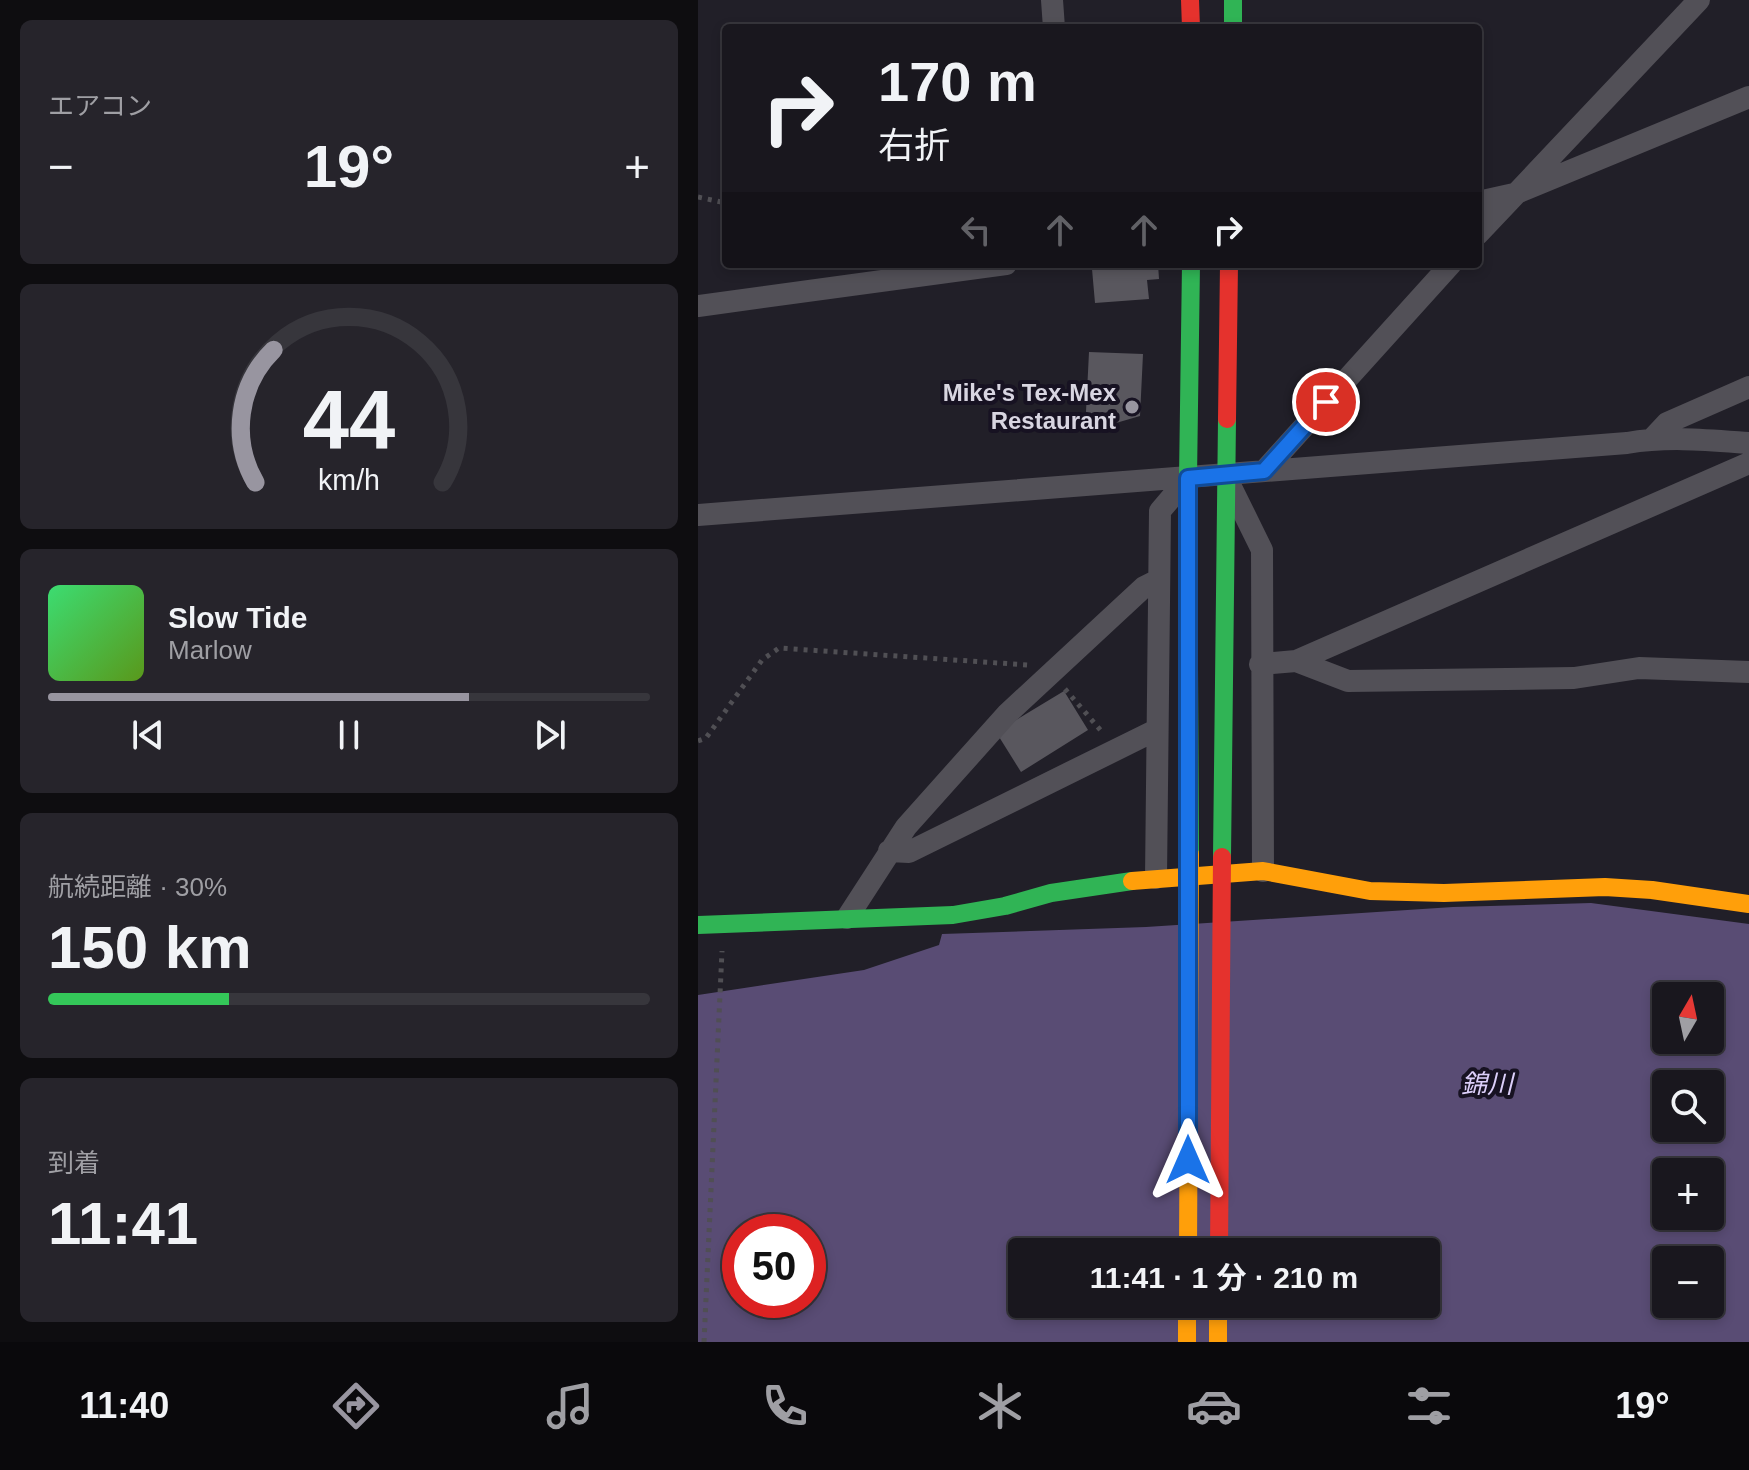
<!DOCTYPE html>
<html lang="ja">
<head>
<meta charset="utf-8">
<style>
  :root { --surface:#19171e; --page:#26242b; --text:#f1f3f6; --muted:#9f9fa4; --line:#37363c; --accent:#9895a0 }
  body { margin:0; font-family:Arial,"Noto Sans JP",sans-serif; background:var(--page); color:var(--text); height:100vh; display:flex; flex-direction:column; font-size:30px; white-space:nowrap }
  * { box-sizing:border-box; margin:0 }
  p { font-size:26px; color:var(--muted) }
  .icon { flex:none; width:44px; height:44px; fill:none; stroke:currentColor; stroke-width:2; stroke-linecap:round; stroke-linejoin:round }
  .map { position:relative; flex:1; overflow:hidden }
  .side { display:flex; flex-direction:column; gap:20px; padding:20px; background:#0e0d10; width:698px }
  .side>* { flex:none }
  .banner { position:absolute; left:24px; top:24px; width:760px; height:244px; border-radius:8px; box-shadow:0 4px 12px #0003,0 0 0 2px var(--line); background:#19171e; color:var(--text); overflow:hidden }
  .needle { width:52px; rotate:9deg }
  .tools { position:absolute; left:954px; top:982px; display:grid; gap:16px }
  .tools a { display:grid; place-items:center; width:72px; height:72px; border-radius:8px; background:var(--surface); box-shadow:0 4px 12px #0003,0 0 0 2px var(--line); font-size:40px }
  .speed { position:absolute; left:24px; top:1214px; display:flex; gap:16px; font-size:40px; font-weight:700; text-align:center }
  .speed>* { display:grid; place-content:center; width:104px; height:104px; border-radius:50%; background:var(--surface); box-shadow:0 4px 12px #0003,0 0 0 2px var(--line); line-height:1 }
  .speed .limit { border:12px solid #d22; background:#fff; color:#111 }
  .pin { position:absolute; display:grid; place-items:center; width:68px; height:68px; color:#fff; margin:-34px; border:4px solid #fff; border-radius:50%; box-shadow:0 2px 8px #0007 }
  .me { position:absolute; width:88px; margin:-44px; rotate:0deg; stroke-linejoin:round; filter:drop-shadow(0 0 6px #0008) }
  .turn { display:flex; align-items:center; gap:28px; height:168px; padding:0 24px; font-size:36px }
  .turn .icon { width:104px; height:104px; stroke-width:2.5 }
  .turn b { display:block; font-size:56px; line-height:68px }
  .lanes { display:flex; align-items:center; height:76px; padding:0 24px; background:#0003; justify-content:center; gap:40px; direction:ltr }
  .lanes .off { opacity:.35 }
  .big { font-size:60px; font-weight:700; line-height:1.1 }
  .side .tile { flex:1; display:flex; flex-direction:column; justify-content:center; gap:12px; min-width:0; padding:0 28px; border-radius:12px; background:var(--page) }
  .side .dial { align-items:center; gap:0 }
  .dial svg { height:208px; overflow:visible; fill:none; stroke:var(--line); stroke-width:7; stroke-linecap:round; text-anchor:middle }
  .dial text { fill:var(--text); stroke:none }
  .song { display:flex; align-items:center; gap:24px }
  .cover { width:96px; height:96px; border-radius:12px; background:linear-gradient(135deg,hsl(140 70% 55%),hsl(90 70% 35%)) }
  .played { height:8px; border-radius:4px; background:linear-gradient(90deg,var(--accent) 70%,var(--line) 70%) }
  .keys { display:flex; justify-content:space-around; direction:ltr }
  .heat { display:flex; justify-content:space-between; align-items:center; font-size:44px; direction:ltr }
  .charge { height:12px; border-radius:6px; background:linear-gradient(90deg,#34c759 30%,var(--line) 0) }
  .trip { position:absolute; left:310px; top:1238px; width:432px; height:80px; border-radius:8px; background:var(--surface); box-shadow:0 4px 12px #0003,0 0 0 2px var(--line); font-weight:700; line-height:80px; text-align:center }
  .tab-bar { display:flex; height:128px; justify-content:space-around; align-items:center; background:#0a090c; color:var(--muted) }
  .tab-bar .icon { width:56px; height:56px }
  .tab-bar .on { color:var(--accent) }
  .tab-bar b { font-size:36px; color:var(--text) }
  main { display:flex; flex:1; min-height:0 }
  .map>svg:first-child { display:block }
  .water { fill:#594c74; fill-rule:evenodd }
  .building { fill:#59575e }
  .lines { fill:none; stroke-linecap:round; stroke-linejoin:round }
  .path { stroke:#504f54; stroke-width:5; stroke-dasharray:4 6; stroke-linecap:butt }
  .street { stroke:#525057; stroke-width:22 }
  .fast { stroke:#30b455; stroke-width:18 }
  .slow { stroke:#ff9f0a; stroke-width:18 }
  .jam { stroke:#e5322d; stroke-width:18 }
  .slow-bridge { stroke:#ff9f0a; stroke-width:18 }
  .jam-bridge { stroke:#e5322d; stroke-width:18 }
  .route-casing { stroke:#114b97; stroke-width:20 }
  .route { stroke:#1a73e8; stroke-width:14 }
  .poi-dot { fill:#9895a0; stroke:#171222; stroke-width:3 }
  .labels { text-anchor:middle; stroke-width:8; stroke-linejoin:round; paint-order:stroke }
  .poi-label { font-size:24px; font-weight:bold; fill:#d8d5e1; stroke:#171222; text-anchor:end }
  .water-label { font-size:26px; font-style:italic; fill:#dccffa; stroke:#171222 }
</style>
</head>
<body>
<main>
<section class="side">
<div class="tile"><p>エアコン</p>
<div class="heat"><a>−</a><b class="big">19°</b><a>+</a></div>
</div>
<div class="tile dial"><svg viewBox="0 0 100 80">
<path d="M14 69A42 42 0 1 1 86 69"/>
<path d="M14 69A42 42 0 0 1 21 18" stroke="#9895a0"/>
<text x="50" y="56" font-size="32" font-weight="700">44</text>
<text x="50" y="72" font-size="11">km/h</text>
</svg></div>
<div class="tile">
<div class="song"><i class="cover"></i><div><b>Slow Tide</b><p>Marlow</p></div></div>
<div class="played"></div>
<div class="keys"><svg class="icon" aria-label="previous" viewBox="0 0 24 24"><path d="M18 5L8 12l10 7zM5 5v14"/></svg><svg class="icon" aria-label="pause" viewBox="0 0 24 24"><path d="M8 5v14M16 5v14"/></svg><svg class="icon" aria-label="next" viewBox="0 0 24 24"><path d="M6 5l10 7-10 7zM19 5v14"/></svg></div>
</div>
<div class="tile"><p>航続距離 · 30%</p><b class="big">150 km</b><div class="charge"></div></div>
<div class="tile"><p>到着</p><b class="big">11:41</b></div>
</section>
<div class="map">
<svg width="1051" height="1342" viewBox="0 0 1051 1342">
  <rect width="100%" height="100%" fill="#211f28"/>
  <!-- water -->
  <path class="water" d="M893,903L1051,924V1342H0V995L166,970L241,945L244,934L448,927L755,907ZM968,996H1012V1040H968ZM968,1084H1012V1128H968ZM968,1172H1012V1216H968ZM42,1232H110V1300H42ZM324,1252H728V1304H324ZM968,1260H1012V1304H968Z"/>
  <!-- building -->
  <path class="building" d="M460,264L461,279L449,280L451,299L397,303L394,269Z
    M391,352L445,354L442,416L387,432Z
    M366,691L390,730L323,772L298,732Z"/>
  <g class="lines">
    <!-- path -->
    <path class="path" d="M0,197L28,203
      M367,689L405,733
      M0,741L8,738L64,660L81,648L330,665
      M6,1342L24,951"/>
    <!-- street -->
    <path class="street" d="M354,0L356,28
      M780,202L816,194L1051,97
      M780,234L1001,0
      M0,306L308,264
      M954,439L969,423L1051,387
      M566,471L753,264
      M531,483L564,550L565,871
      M0,515L929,443C970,436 1010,440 1051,443
      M598,661L650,681L876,678L941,668L1051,672
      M562,664L598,661L1051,463
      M191,851L211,852L458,730
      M458,878L462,511L490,478
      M149,918L208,827L309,714L446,587L460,580"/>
    <!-- fast -->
    <path class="fast" d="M535,0V28
      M492,854L490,478L493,264
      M524,857L529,419
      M0,925L255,915L307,906L353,893L434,881"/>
    <!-- slow -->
    <path class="slow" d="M434,881L565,871L672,891L746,893L907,887L954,890L1051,904
      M489,1304V1342
      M520,1304V1342"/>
    <!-- jam -->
    <path class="jam" d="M492,0L493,28
      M529,419L531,264"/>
    <!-- slow-bridge -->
    <path class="slow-bridge" d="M490,1252L492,854"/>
    <!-- jam-bridge -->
    <path class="jam-bridge" d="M521,1252L524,857"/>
  </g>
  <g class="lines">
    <!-- route casing -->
    <g class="route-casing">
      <path id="route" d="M490,1160V478L566,471L628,402"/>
    </g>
    <!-- route -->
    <use href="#route" class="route"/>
  </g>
  <!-- markers -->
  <circle class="poi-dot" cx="434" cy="407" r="8"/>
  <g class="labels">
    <!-- poi labels -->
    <g class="poi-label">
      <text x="418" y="401">Mike's Tex-Mex<tspan x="418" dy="28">Restaurant</tspan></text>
    </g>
    <!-- water labels -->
    <g class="water-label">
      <text x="789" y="1093">錦川</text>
    </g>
  </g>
</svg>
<div class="tools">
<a><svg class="needle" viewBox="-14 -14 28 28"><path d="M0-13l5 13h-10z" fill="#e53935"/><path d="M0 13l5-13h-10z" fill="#9f9fa4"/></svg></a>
<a><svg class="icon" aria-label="search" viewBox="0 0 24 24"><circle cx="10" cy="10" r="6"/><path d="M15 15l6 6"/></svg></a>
<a>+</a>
<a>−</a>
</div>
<div class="speed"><div class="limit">50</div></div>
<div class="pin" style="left:628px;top:402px;background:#d93025"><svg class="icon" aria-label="arrive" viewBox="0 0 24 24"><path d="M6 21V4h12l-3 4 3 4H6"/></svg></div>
<svg class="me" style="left:490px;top:1160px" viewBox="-20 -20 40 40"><path d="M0-17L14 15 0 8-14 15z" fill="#1a73e8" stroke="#fff" stroke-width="4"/></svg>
<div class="trip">11:41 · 1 分 · 210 m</div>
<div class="banner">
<div class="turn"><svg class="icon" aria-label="right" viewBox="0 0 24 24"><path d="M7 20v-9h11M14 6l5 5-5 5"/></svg><div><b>170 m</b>右折</div></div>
<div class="lanes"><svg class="icon off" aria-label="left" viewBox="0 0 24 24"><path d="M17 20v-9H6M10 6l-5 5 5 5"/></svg><svg class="icon off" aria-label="ahead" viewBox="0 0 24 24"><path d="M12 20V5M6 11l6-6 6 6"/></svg><svg class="icon off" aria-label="ahead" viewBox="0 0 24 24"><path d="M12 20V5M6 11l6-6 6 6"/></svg><svg class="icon" aria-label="right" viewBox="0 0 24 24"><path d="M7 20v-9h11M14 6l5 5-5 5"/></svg></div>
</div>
</div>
</main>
<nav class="tab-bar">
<b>11:40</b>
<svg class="icon on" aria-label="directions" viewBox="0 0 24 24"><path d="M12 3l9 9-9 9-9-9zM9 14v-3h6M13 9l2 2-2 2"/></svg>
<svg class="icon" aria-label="music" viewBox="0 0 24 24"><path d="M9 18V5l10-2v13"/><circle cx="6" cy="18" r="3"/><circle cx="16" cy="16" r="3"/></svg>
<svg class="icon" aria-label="phone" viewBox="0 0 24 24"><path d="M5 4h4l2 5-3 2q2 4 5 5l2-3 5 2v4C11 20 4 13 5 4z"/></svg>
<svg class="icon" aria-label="climate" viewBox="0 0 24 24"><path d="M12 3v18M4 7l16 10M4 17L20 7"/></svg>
<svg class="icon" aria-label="car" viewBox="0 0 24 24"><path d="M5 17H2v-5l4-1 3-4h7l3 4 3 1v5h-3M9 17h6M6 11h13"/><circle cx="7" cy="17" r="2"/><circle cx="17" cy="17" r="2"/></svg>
<svg class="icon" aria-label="filters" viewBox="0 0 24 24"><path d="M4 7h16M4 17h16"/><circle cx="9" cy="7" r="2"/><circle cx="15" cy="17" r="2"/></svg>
<b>19°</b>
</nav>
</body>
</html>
